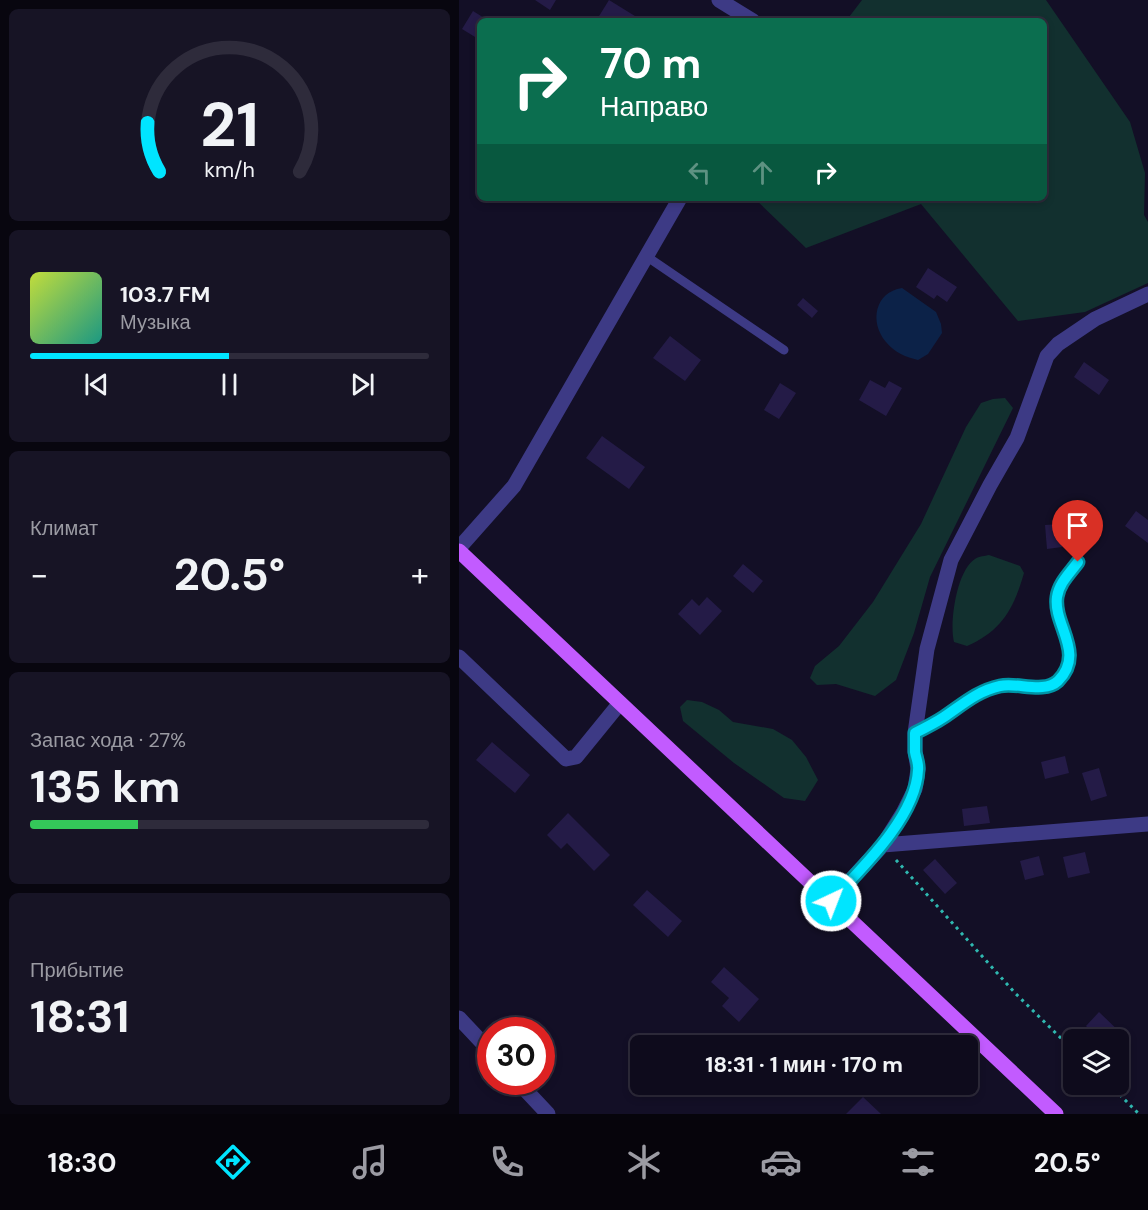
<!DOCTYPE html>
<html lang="ru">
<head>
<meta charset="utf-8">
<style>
  :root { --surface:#0e0b1c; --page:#171425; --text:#f1f3f6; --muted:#9b9ba3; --line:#2e2b3b; --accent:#00e5ff }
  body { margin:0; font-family:"DM Sans",sans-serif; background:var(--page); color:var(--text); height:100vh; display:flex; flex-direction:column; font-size:22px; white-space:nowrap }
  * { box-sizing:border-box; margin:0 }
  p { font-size:20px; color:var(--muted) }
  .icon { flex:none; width:33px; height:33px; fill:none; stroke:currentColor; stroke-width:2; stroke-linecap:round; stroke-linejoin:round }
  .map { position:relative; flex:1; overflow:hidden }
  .details { display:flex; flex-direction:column; gap:9px; padding:9px; background:#08060f; width:459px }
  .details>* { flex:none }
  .banner { position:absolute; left:18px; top:18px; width:570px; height:183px; border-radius:9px; box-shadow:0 3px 9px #0003,0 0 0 2px var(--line); background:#0b6e4f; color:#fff; overflow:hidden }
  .tools { position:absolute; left:604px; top:1029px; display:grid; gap:12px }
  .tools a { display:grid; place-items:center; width:66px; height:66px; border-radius:9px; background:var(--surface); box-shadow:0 3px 9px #0003,0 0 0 2px var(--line); font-size:30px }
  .speed { position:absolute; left:18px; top:1017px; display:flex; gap:12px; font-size:30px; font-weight:700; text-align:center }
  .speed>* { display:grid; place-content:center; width:78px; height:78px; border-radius:50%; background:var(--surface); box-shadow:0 3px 9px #0003,0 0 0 2px var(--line); line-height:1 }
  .speed .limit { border:9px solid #d22; background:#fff; color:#111 }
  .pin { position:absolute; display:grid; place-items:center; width:51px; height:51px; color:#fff; margin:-62px -26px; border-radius:50% 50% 50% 0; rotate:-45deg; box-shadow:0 0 6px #0007 }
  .pin .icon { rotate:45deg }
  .me { position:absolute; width:66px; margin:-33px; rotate:43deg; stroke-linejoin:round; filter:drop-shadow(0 0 4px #0008) }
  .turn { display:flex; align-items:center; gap:21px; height:126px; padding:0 24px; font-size:27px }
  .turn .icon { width:78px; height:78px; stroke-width:2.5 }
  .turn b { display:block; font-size:42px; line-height:51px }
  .lanes { display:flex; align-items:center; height:57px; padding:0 24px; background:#0003; justify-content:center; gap:30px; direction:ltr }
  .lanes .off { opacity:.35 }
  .big { font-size:45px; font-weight:700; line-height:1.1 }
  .details .widget { flex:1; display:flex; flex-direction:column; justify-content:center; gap:9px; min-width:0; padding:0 21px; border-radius:9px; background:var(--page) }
  .details .dial { align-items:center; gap:0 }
  .dial svg { height:156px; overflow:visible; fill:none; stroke:var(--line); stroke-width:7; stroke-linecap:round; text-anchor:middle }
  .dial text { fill:var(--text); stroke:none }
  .song { display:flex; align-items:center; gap:18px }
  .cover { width:72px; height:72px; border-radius:9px; background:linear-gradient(135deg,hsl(70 70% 55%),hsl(170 70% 35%)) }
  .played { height:6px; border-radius:3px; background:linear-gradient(90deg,var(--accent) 50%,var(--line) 50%) }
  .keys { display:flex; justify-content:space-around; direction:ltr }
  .heat { display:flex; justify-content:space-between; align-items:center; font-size:33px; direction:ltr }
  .charge { height:9px; border-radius:4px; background:linear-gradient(90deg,#34c759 27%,var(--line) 0) }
  .trip { position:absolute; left:171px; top:1035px; width:348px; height:60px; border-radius:9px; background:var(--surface); box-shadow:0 3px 9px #0003,0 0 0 2px var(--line); font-weight:700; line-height:60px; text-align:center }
  .tab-bar { display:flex; height:96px; justify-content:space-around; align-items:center; background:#06040b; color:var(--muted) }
  .tab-bar .icon { width:42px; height:42px }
  .tab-bar .on { color:var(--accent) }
  .tab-bar b { font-size:27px; color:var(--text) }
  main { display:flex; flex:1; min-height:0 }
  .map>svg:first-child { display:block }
  .green { fill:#12302f }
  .water { fill:#0c2248 }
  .building { fill:#241b47 }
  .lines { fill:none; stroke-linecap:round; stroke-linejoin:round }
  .path { stroke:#2fb8b0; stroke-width:3; stroke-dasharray:3 4.5; stroke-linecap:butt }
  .lane { stroke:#3d3a85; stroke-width:9 }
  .street { stroke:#3d3a85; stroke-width:15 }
  .primary { stroke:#c25bff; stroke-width:15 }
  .route-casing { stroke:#0095a6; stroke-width:15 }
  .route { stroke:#00e5ff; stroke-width:10 }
</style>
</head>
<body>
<main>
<section class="details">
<div class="widget dial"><svg viewBox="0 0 100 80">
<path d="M14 69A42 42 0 1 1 86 69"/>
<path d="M14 69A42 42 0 0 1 8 44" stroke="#00e5ff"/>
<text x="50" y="56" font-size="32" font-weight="700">21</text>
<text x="50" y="72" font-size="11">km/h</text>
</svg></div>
<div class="widget">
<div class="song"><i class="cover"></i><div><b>103.7 FM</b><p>Музыка</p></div></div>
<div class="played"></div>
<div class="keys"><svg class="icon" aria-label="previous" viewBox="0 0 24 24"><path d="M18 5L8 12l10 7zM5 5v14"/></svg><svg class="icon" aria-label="pause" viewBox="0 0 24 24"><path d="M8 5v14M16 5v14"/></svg><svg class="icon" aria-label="next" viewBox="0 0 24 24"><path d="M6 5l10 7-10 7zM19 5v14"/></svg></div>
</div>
<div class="widget"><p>Климат</p>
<div class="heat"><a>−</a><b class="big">20.5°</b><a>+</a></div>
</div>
<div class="widget"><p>Запас хода · 27%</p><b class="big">135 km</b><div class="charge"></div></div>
<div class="widget"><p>Прибытие</p><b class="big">18:31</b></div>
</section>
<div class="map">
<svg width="689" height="1114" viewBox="0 0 689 1114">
  <rect width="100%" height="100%" fill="#130f26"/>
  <!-- green -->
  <path class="green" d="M403,0H587L671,122L686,173L685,215L689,222V283L626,312L559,321L462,204L347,248L295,198H585V21H387Z
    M546,398L554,408L471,577L455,633L437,680L416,696L377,684L358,685L351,678L356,666L380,646L414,602L462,524L507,427L522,403L534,399Z
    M530,555L561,566L565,573C555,608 543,631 508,646L495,642C490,622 498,570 516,559C520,556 526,556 530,555Z
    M228,700L243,702L260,710L274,722L314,729L333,740L347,757L359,780L346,801L325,798L275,763L224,721L221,707Z"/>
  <!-- water -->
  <path class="water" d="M443,288L477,312L482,324L483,333L469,354L459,360C447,357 436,353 427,342C410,322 416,292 443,288Z"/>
  <!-- building -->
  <path class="building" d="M76,0H97L91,10Z
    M150,0L184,21H137Z
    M14,11L30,21H21V40L3,29Z
    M469,268L498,287L488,302L478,295L475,299L457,287Z
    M344,298L359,311L353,318L338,305Z
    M211,336L242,360L226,381L194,358Z
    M625,362L650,380L640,395L615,377Z
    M411,380L426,388L430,381L443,388L427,416L400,400Z
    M321,383L337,393L320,419L305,410Z
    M143,436L186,467L170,489L127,458Z
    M677,511L689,520V543L666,526Z
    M601,524L603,547L588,549L586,525Z
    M284,564L304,581L294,593L274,576Z
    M248,597L263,611L241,635L219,614L233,599L240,606Z
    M33,742L71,775L56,793L17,760Z
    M606,756L610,773L586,779L582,762Z
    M640,768L648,796L632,801L623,773Z
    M528,806L531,823L505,826L503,809Z
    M109,813L151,855L135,871L108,843L102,849L88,835Z
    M626,852L631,873L609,878L604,857Z
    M580,856L585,875L566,880L561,861Z
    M476,859L498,883L486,894L464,870Z
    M188,890L223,921L209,937L174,905Z
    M265,967L300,999L280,1022L263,1006L270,998L252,982Z
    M640,1012L665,1036L661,1040H641L627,1026Z
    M404,1097L422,1114H387Z"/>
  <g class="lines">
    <!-- path -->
    <path class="path" d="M437,860L556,993L615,1051
      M650,1084L680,1114"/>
    <!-- lane -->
    <path class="lane" d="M187,256L325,350
      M456,733C466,728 476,723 485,717C503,705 518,691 541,686C558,682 585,694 599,681C627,653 594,625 598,597C600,583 611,573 619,562"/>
    <!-- street -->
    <path class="street" d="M260,0L294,21
      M0,548L55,486L221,198
      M0,657L107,759L117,757L161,703
      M424,845L689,824
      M372,901L424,845L444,813L456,789L459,769L456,751V733L468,649L492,560L531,485L558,438L588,356L599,344L636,319L689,294
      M0,1018L32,1052
      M59,1082L89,1114"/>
    <!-- primary -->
    <path class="primary" d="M0,551L597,1114"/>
  </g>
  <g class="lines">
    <!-- route casing -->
    <g class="route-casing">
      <path id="route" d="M372,901C402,869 457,817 459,770C460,764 457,758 456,752C456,746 456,739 456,733C466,728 476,723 485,717C503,705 518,691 541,686C558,682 585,694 599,681C627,653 594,625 598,597C600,583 611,573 619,562"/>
    </g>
    <!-- route -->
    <use href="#route" class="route"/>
  </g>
</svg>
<div class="tools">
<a><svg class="icon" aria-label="layers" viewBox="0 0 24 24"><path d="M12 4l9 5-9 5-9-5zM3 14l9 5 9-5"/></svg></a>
</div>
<div class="speed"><div class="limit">30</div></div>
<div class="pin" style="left:619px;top:562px;background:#d93025"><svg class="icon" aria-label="arrive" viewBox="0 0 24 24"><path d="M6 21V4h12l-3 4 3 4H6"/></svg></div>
<svg class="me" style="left:372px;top:901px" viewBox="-20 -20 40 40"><circle r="17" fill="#00e5ff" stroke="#fff" stroke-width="3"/><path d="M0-11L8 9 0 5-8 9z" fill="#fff"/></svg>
<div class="trip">18:31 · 1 мин · 170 m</div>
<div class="banner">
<div class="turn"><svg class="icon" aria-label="right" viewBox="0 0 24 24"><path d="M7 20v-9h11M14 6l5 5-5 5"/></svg><div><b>70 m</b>Направо</div></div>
<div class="lanes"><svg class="icon off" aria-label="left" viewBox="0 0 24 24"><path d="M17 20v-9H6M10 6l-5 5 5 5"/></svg><svg class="icon off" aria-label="ahead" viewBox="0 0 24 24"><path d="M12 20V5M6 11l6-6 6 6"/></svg><svg class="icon" aria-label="right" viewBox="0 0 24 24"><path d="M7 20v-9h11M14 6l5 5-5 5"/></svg></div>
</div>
</div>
</main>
<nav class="tab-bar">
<b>18:30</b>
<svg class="icon on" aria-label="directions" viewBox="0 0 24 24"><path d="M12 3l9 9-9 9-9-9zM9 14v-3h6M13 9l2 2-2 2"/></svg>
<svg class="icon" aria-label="music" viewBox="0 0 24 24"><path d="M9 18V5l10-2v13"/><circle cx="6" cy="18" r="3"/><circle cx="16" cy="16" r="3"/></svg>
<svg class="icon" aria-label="phone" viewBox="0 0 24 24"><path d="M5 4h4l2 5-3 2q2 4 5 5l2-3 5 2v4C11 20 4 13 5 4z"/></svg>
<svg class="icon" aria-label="climate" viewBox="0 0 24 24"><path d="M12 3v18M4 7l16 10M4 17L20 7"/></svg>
<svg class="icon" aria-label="car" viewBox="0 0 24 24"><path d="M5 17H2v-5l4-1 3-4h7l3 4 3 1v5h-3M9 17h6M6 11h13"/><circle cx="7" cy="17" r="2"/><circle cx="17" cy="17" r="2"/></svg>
<svg class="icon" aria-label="filters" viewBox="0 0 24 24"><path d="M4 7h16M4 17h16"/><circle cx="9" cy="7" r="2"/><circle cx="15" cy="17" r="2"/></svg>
<b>20.5°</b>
</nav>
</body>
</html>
